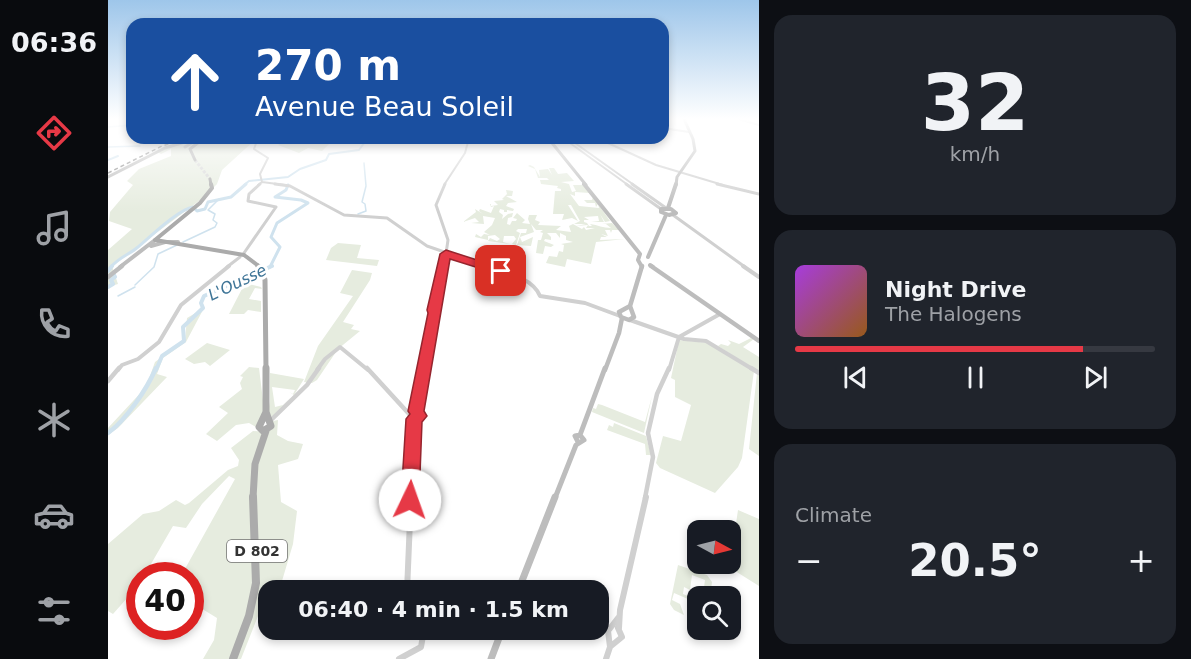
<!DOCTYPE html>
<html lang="en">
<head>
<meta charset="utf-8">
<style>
  :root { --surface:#171b24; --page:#20242c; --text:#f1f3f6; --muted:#9ea1a6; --line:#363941; --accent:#e63946 }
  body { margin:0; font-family:"DejaVu Sans",sans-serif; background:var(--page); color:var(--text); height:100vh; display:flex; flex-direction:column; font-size:22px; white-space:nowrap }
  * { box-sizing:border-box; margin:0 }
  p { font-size:20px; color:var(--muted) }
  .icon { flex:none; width:33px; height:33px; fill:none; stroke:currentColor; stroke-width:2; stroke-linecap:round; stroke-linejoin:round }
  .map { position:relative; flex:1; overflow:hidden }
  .side { display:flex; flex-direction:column; gap:15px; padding:15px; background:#0d0f14; width:432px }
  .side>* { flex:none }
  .guide { position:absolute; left:18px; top:18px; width:543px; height:126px; border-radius:18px; box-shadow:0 3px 9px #0003; background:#1a4fa0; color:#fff; overflow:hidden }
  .needle { width:39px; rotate:97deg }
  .buttons { position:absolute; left:579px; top:520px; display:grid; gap:12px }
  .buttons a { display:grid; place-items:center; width:54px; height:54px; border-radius:12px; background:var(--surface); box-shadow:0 3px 9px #0003; font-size:30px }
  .speed { position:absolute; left:18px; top:562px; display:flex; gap:12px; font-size:30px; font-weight:700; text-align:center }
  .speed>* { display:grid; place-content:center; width:78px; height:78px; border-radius:50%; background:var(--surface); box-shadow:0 3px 9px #0003; line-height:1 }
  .speed .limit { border:9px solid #d22; background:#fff; color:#111 }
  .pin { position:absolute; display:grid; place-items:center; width:51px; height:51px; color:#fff; margin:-26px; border-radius:12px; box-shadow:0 3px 9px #0006 }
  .me { position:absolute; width:66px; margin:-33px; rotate:3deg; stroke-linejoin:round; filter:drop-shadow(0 0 4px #0008) }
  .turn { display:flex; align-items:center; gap:21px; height:126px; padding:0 30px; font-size:27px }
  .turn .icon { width:78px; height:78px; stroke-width:2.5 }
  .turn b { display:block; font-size:42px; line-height:51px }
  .big { font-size:45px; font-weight:800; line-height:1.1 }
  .side .tile { flex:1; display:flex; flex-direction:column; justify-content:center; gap:9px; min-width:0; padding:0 21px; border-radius:18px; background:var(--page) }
  .side .dial { align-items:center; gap:0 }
  .dial b { font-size:78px; line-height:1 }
  .song { display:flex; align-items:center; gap:18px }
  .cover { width:72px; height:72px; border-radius:9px; background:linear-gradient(135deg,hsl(280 70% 55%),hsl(30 70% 35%)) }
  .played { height:6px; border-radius:3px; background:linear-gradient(90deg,var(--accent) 80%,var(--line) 80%) }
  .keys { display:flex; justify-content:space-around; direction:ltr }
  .heat { display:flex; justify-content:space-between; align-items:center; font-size:33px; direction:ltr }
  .trip { position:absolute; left:150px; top:580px; width:351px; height:60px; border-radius:18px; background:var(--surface); box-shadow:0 3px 9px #0003; font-weight:800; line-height:60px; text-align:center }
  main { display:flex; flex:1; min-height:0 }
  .menu { display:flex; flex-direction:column; width:108px; justify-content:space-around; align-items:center; background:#090b0e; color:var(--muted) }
  .menu .icon { width:42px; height:42px }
  .menu .current { color:var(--accent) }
  .menu b { font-size:27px; color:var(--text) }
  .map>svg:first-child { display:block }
  .green { fill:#e6ecdf }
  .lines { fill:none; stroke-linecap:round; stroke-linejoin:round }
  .stream { stroke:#cfe2ee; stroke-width:1.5 }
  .river-far3 { stroke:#cfe2ee; stroke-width:2 }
  .river-far2 { stroke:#cfe2ee; stroke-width:3 }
  .river-far1 { stroke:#cfe2ee; stroke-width:4 }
  .river { stroke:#cfe2ee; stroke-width:4.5 }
  .primary-tunnel { stroke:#d6d6d6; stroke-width:3; stroke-dasharray:3 1.5; stroke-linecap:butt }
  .tertiary-far4 { stroke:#d0d0d0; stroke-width:2 }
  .tertiary-far3 { stroke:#d0d0d0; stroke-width:3 }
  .tertiary-far2 { stroke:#d0d0d0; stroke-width:4 }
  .tertiary-far1 { stroke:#d0d0d0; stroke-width:4.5 }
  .tertiary { stroke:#d0d0d0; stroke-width:6 }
  .secondary-far4 { stroke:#bdbdbd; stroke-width:3 }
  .secondary-far3 { stroke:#bdbdbd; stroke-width:4 }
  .secondary-far2 { stroke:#bdbdbd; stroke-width:4.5 }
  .secondary-far1 { stroke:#bdbdbd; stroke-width:5 }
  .secondary { stroke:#bdbdbd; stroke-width:7 }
  .primary-far4 { stroke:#ababab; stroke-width:3 }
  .primary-far3 { stroke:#ababab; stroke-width:4 }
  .primary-far2 { stroke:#ababab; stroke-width:5 }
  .primary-far1 { stroke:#ababab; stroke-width:7 }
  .primary { stroke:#ababab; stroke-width:8 }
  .rail { stroke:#888; stroke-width:1.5; stroke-dasharray:4 3; stroke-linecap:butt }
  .route { fill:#e63946; stroke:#96252e; stroke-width:1.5 }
  .labels { text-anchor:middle; stroke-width:6; stroke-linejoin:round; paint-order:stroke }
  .shield { fill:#fff; stroke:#707070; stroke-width:1.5 }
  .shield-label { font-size:14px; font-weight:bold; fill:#333 }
  .water-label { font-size:16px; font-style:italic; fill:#3f7597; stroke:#fff }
</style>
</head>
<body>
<main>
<nav class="menu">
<b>06:36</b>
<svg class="icon current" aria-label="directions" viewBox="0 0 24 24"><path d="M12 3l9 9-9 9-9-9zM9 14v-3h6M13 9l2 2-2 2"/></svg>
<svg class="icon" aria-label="music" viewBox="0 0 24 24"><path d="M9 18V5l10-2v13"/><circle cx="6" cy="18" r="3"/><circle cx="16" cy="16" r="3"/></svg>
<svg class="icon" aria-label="phone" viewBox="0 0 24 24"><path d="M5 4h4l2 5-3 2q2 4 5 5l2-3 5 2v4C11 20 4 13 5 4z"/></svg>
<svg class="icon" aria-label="climate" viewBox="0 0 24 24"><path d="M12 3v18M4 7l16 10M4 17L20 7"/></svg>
<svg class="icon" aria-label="car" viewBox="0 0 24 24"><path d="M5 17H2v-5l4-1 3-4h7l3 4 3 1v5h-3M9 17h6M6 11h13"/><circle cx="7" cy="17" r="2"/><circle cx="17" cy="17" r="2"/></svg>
<svg class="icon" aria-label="filters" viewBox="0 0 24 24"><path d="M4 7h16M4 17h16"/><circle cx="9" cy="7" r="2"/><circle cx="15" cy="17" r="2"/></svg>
</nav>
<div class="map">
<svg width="651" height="659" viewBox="0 0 651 659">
  <rect width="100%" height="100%" fill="#fff"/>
  <!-- green -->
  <path class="green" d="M92,138H95L91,143L97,138L106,141L127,138L125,141L127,142L131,138H149L114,170L109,184L95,198L4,266L10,284L0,287V250L24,229L1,221L2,212L25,185L19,181L31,169L63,156V149L53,154L50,152L69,145L82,144Z
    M188,138H211L209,140L223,142L214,151L200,148L191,153L170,145L180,139Z
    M422,165L426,167L432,177L431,170L440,169L444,175L441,168H446L450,174L459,173L466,181L453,182L461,184L464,192L468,191L465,185H476L482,193L467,192V196L462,194L471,206L491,208L490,204L488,207L487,203H479L476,200H484L485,197L502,221L497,222L492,214L496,222H483L491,221L490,216L476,217L481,220H476V222L479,223L481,226H484L482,224C490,225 495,228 503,228L498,224H494L504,223L511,230H504L503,233L502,230H497L500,236L493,234L499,237H493L492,240L517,239L488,242L483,264L459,259L457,267L438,263L441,256L449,257L451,251L455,252L456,245L453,244L465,242L458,240V236L452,233V238L448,233H439L443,237V240L437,239L436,241L446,245L443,247L437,246L435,254L428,253L430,240H433L435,233L432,232L435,230H428L423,224L426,232L412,237L414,242L425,237L423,246L409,245L413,233H418L419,229H410L408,231L412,233L408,245L404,244L408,239L406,236H396L395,242L402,244L380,241L382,238L389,241L392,239L387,235L380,236V240L367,237L368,234L373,237L376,234L382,235L376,232L384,225L387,218L375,216L376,224L363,223L371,222L367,218L355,222L368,212L367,209L375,214L371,211L372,209L383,213L386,206L383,207L382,204H378H383V206L390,205L386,201L396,200L394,199L399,194L398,190L405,191L404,196H398L409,202L400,203L398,206L406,209L405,211L399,210V212H396V210L392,209L391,212L395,215L394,219L400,214L405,213L404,217L400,218L399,224L402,225L404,221H408L409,219L405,218L409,213L417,220L414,223L422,224L420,219L421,215H429L427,220L432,222L430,225L453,226L448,230L463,232L461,226L465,224L474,229L476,227L478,230L487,228H478L480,225L468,226L478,224H466L472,221L463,205H460L470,221L464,218L454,220L456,214H445L447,191H453V189L449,188L450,186L433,184L432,180H441L439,178H430L427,169L420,166Z
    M230,243L253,245L249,258L271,260L269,266L218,260L223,248Z
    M244,270L264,273L262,280L235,322L246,325L243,329L252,331L230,349L209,380L204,383L196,382L210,346L245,296L232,293Z
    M137,283L153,287L154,289L147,288L141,299L153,301V312L140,310L136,314H121Z
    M96,308L78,342L55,358L49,374L59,377L10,428L0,435V428L38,387L47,362L77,340L79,318Z
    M643,338L646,339L635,347L651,357V372L610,346L613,344L620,346L623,343L620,340L631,344Z
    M571,340L600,343L646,371L634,458L630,467L607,493L552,468L548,463L555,436L573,441L583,405L567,397V380L563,378Z
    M99,343L122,350L102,366L97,362L86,364L77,359Z
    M141,367L151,368L157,417L148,427L141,423L128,425L109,441L98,434L120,413L111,407L134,389L132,383L135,377L132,376Z
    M162,373L196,379L186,395L181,392L185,394L187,390L164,387L167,407L175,405L183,397L164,417L160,412L162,401Z
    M649,373L651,374V456L641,449Z
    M544,396L536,433L484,412L485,408L488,409L490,404L494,405L537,422Z
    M170,420L169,435L180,441L195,444L190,459L170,465L173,502L189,511L185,544L171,591H160V612L150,616L133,659H95L106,640L109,618L91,607L83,598L82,576H73L127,479L121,476L94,504L78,528L65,526L36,576H32L28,588L5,614L0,611V544L35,514L51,511L68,500L77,505L81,503L120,470L130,466L131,460L123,448L145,431L159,432L165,421Z
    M506,423L538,436L543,455H538L537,444L499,430L501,425L505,427Z
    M630,510L651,519V586L616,564H622Z
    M570,565L599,575L604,582L602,597L595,595L597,580L584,575L582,590L576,587L575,594L589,600V603L566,593L564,600L572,604L576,615L566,610L562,604Z"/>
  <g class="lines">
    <!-- stream -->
    <path class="stream" d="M0,127L24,125
      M0,147L32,146
      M250,214L258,211L257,204L254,202L258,186L256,163
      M75,242L107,227L109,223L105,220L107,214L100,210L111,199
      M27,285L46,267L50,254L69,245
      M10,296L27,287"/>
    <!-- river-far3 -->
    <path class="river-far3" d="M0,160L10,156
      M136,185L141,181L180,177L192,169L218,160L221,154L251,150L259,139"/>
    <!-- river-far2 -->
    <path class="river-far2" d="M3,267C10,258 22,254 30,247C42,237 71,209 85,207L89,211L97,209L100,202L123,197L138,184
      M162,267L172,247L163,237L169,223L200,203L193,200L167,197L178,190L180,185"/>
    <!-- river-far1 -->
    <path class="river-far1" d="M0,271L4,266
      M0,287L5,284L3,280L7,277L5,273
      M48,370L54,356L76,341L75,327L95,308L93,303L96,296L164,266"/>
    <!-- river -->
    <path class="river" d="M0,433C18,420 39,389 48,368"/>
    <!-- primary-tunnel -->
    <path class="primary-tunnel" d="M87,160L102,179"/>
    <!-- tertiary-far4 -->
    <path class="tertiary-far4" d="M630,119L651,125
      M555,128L581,132
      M150,138L146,149L160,158L152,174L154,182
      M455,138L520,185
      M460,138L526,185
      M489,138L548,165L615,185
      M154,182L177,185
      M150,185L154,182
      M336,185L357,153L361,138"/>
    <!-- tertiary-far3 -->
    <path class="tertiary-far3" d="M167,184L182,186L236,215L279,218L319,246L380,267
      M518,184L553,209
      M524,184L558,208
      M609,184L651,194
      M565,215L637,267
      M136,253L168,207L140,201L141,194L152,184
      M119,267L132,257
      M336,267L340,240L328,205L337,184"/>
    <!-- tertiary-far2 -->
    <path class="tertiary-far2" d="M376,266C394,272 424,276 432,296L477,303L512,316
      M635,266L651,277
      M328,312L331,310L326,309V305L336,266
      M522,320L576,339L598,341L646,370
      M10,370L14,365L30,359L51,342L73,305L121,266
      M209,370L217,359L232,347L260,370
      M316,370L326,311
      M561,370L571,337L612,314"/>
    <!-- tertiary-far1 -->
    <path class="tertiary-far1" d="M259,368L302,415
      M643,368L651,373
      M0,381L11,368
      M306,419L311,416L308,412L316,368
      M161,422L199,385L211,368
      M303,498L306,419L302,416L308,412
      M537,498L545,457L540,433L549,394L561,368"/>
    <!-- tertiary -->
    <path class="tertiary" d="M299,591L303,497
      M511,628L512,610L538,497
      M503,646L514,637L510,628
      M291,659L313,647L316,630
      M498,659L502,647L500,631L510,618"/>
    <!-- secondary-far4 -->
    <path class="secondary-far4" d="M440,138L478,185
      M77,147L87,141
      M0,177L57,148L90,138
      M568,185L569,177L587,151L585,139L576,119"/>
    <!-- secondary-far3 -->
    <path class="secondary-far3" d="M476,184L532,254L530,260L534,267
      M560,208L568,184
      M553,209H563L568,213L561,215L553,212Z
      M43,246L57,242H70
      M540,257L558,215
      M542,265L545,267
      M12,267L47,240"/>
    <!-- secondary-far2 -->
    <path class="secondary-far2" d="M543,266L651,341
      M0,277L14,266
      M522,306L526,317L521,320L513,317L511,312Z
      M522,306L534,266
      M497,370L511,333L514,318"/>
    <!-- secondary-far1 -->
    <path class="secondary-far1" d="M470,442L467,436L472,435L497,368
      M447,498L468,445L476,440L472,435"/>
    <!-- secondary -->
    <path class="secondary" d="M410,591L447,497
      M383,659L394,630"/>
    <!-- primary-far4 -->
    <path class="primary-far4" d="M87,160L82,149L96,138
      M102,179L103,185"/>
    <!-- primary-far3 -->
    <path class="primary-far3" d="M103,184L104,188L92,203L47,240L136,255
      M136,255L152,267"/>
    <!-- primary-far2 -->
    <path class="primary-far2" d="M150,266L154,269L157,280L158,370"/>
    <!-- primary-far1 -->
    <path class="primary-far1" d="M158,368V412
      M158,412L163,426L155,431L151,427Z
      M145,498L147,464L158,431"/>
    <!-- primary -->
    <path class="primary" d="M125,659L141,616L148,583L145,497"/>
    <!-- rail -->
    <path class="rail" d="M0,173L54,146L80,138"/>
  </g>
  <!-- sky -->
  <linearGradient id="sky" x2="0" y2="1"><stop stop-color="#9ec6ea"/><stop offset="0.56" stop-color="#fff"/><stop offset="1" stop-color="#fff" stop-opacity="0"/></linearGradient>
  <rect width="651" height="212" fill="url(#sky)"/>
  <!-- route -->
  <path class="route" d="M338,250L397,269L399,271L393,275L342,259L316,411L319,416L314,422L311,500L309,506L302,509L296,506L293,500L298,419L302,414L300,411L320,313L319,310L332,254Z"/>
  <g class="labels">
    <!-- shield labels -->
    <rect class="shield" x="119" y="540" width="60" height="22" rx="4.5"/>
    <g class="shield-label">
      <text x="149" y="556">D 802</text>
    </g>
    <!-- water labels -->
    <g class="water-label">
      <text transform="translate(129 282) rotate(-26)" y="6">L'Ousse</text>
    </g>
  </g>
</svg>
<div class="buttons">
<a><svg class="needle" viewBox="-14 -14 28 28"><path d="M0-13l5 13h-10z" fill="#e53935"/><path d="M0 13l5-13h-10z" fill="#9ea1a6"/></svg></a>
<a><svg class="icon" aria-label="search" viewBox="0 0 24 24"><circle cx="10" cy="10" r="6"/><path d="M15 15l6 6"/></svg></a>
</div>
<div class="speed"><div class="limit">40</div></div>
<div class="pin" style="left:393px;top:271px;background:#d93025"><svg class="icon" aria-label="arrive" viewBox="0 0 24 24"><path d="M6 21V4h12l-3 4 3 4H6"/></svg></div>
<svg class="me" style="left:302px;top:500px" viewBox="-20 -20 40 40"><circle r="19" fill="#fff"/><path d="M0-13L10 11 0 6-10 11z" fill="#e63946"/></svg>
<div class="trip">06:40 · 4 min · 1.5 km</div>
<div class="guide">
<div class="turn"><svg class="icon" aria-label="ahead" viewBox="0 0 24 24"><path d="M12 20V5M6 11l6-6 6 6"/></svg><div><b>270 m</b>Avenue Beau Soleil</div></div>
</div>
</div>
<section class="side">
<div class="tile dial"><b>32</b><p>km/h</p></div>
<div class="tile">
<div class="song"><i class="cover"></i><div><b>Night Drive</b><p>The Halogens</p></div></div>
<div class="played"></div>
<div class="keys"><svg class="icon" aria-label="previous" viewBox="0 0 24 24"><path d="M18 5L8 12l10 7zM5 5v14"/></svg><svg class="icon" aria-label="pause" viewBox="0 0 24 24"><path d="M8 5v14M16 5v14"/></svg><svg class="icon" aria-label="next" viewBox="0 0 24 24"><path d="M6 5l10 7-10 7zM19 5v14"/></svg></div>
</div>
<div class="tile"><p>Climate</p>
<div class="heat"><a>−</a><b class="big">20.5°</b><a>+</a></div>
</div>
</section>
</main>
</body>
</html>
